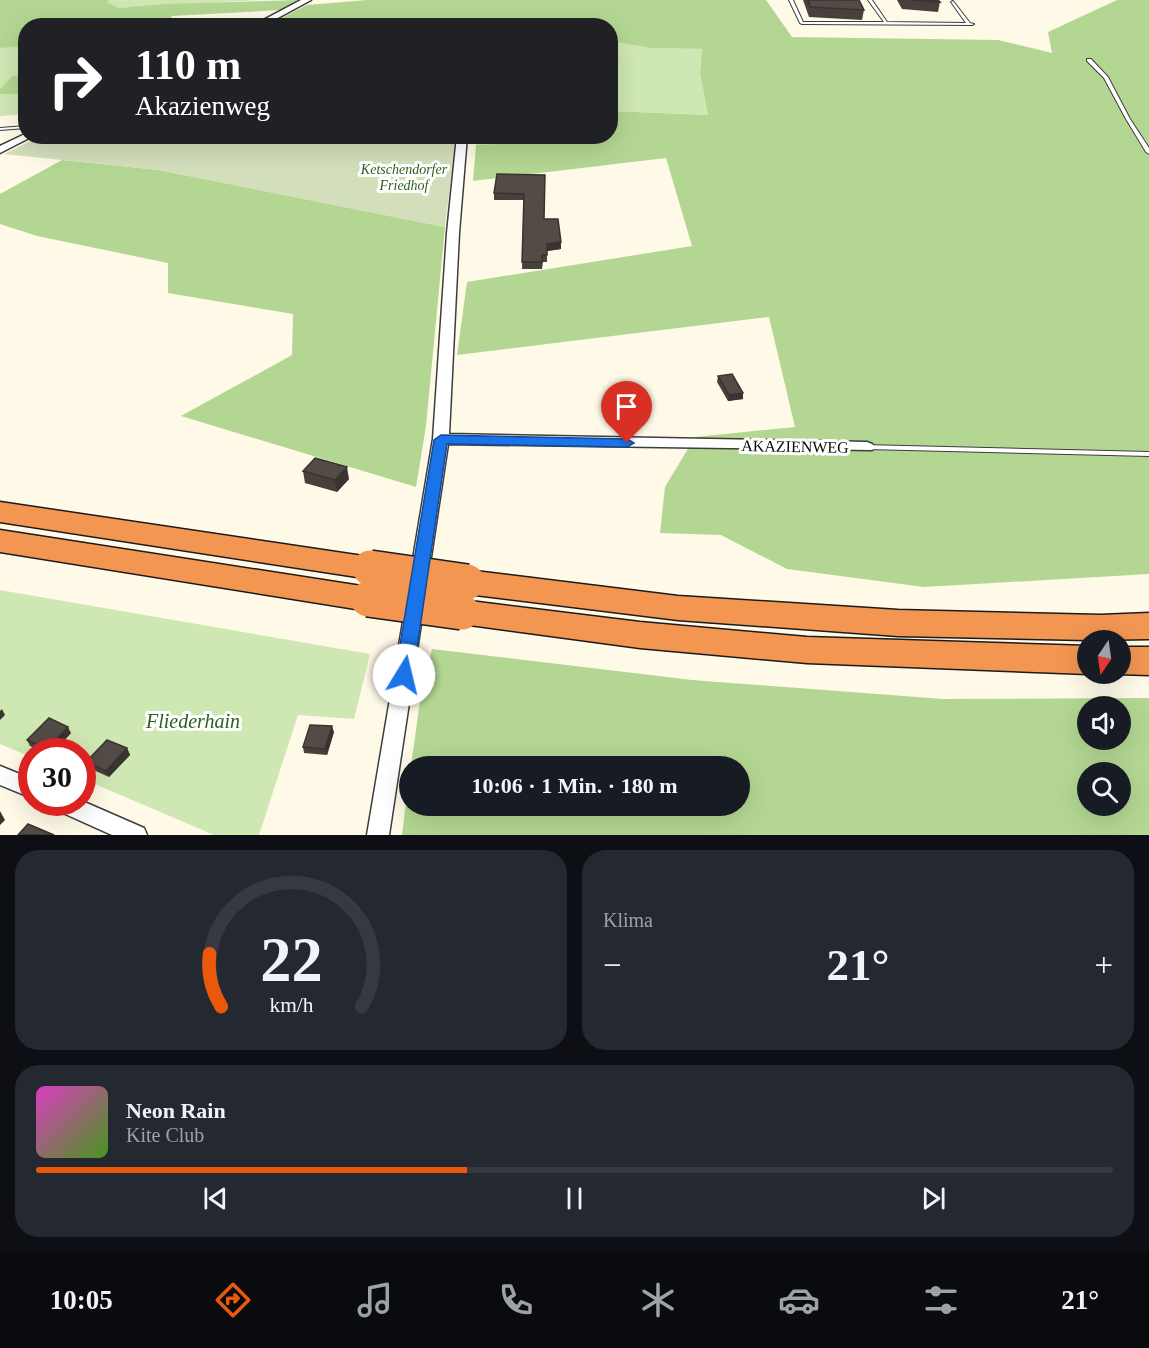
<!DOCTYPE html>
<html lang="de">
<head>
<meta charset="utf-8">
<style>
  :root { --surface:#171b24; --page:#242831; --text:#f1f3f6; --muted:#9ea1a6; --line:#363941; --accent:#ea580c }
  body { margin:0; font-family:"Times New Roman",serif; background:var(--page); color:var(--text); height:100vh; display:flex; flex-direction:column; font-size:22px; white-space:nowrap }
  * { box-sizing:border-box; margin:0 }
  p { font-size:20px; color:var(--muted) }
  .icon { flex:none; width:33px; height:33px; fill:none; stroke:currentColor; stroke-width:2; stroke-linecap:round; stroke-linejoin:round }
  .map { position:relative; height:835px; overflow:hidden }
  .panel { display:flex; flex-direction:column; gap:15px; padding:15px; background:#0d0f14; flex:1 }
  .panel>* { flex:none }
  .hud { position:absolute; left:18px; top:18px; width:600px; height:126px; border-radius:24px; box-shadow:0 6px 24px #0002; background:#202124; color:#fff; overflow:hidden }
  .needle { width:39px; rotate:193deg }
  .buttons { position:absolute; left:1077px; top:630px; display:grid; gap:12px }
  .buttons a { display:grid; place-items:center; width:54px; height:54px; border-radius:50%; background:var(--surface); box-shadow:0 6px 24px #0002; font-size:30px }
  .speed { position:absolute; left:18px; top:738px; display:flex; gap:12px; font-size:30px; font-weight:700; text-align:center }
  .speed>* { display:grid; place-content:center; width:78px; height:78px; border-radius:50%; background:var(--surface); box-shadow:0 6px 24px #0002; line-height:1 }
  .speed .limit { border:9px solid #d22; background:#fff; color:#111 }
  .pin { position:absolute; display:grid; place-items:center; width:51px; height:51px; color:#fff; margin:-62px -26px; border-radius:50% 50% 50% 0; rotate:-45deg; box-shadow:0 0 6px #0007 }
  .pin .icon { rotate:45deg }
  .me { position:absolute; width:66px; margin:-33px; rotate:9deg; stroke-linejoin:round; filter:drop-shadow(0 0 4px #0008) }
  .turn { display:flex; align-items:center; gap:21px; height:126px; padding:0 18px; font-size:27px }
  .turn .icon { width:78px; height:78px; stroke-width:2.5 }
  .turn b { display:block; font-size:42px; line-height:51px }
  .big { font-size:45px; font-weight:700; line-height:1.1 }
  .panel .card { flex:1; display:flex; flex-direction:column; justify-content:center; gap:9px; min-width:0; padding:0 21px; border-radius:24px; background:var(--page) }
  .panel .dial { align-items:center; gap:0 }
  .dial svg { height:156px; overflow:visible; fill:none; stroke:var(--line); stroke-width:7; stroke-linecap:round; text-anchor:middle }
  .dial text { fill:var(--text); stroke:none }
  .song { display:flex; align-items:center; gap:18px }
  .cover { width:72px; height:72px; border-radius:9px; background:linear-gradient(135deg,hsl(310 70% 55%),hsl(100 70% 35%)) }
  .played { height:6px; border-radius:3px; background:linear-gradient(90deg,var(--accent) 40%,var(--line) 40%) }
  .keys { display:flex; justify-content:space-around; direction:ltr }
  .heat { display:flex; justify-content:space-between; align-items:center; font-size:33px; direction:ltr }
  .panel .tiles { flex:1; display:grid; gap:15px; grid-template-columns:1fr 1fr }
  .card:last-child { grid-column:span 2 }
  .trip { position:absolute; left:399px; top:756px; width:351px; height:60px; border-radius:30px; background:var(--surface); box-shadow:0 6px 24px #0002; font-weight:700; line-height:60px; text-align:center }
  .tabs { display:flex; height:96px; justify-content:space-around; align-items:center; background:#090b0e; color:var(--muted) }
  .tabs .icon { width:42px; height:42px }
  .tabs .active { color:var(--accent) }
  .tabs b { font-size:27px; color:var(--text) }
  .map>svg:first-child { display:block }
  .green { fill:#cfe7b3 }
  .forest { fill:#b3d792; fill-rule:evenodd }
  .cemetery { fill:#d3debb }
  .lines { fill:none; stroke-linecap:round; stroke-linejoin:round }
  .service-casing { stroke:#3d3d3d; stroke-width:2 }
  .minor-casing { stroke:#3d3d3d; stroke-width:3 }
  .motorway-casing { stroke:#1b1b1b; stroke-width:3 }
  .service { fill:#fff; fill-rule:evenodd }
  .minor { fill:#fff; fill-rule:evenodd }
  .motorway { fill:#f29652; fill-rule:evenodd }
  .motorway-bridge-casing { stroke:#1b1b1b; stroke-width:38; stroke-linecap:butt }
  .motorway-bridge { stroke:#f29652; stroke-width:35 }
  .wall { fill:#47403c }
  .shaded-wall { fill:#393431 }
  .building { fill:#524b46; stroke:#393431; stroke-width:1.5 }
  .route { fill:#1a73e8; stroke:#114b97; stroke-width:1.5 }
  .labels { text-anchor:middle; stroke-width:6; stroke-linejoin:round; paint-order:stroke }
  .far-park-label { font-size:14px; font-style:italic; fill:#2c5f1d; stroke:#fff }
  .street-label { font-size:16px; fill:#0a0a0a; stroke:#fff }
  .near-park-label { font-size:20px; font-style:italic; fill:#2c5f1d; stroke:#fff }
</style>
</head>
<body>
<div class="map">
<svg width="1149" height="835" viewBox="0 0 1149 835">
  <rect width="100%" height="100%" fill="#fff9e7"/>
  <!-- green -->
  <path class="green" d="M109,0H262L119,8L106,2Z
    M611,41L649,48L702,49L700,72L709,115L611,111Z
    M25,47V74L12,76L0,89V48Z
    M0,94H25V114L0,116Z
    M477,137H578V140L476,145Z
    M0,590L370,654L354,719L298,715L259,835H214L83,779L82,752H32L31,757L0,744Z"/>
  <!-- forest -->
  <path class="forest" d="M0,0H109L107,2L119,8L166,4L297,0L281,10L172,16L167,25L26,26L25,47L0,48Z
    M367,0H766L792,37L998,40L1052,53L1048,32L1117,0H1149V574L924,587L787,569L721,535L660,533L665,487L695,437L795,427L769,317L457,355L467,282L692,246L666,158L473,181L476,145L578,140V137L610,136L611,111L708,115L700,72L702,49L649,48L611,41L610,26H266L307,5Z
    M25,74V94H0V89L12,76Z
    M62,160L159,170L445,227L426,426L416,487L181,416L292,355L293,314L168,293V263L37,236L0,224V194Z
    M432,649L692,680L943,699L1149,698V835H402L409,777L410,806H740V766H411L419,708ZM1120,706V740H1088V706ZM1120,772V806H1088V772Z"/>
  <!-- cemetery -->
  <path class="cemetery" d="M39,137V136L456,137L445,227L159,170L4,154Z"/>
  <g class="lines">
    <!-- service casing -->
    <g class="service-casing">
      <path id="service" d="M789,0H793L803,22H884L868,0H872L887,22L966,23L951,2L953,1L970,23L974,24L972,25L802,24L800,23Z
        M1087,59H1091L1108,77L1130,119L1149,148V154L1146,152L1126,119L1104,78L1087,61Z
        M26,126V128L0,130V128Z
        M864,445L1149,452V456L867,449L863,447Z"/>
    </g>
    <!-- minor casing -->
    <g class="minor-casing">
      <path id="minor" d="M301,0H311L263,26H252Z
        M25,134L26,136H33L0,153V146Z
        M457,136H467L459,233L449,434L867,442L872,444L875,447L872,450L448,444L428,577L425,582L419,583L413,582L410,577L433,439L447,233Z
        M415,597L421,599L424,604L389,835H367L406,604L409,599Z
        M0,766L32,779V798L0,785Z
        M82,801L144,828L147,835H112L54,809L51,802Z"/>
    </g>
    <!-- motorway casing -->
    <g class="motorway-casing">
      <path id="motorway" d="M0,502L370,557L381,560L386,568L381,576L370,579L0,522Z
        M0,530L368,587L380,590L384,599L380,608L368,611L0,552Z
        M467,570L678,596L898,610L1100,615L1149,613V639L1089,640L898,636L678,620L467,594L456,590L451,582L456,574Z
        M462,600L640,622L807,637L1088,646V674L807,663L640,648L462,624L450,621L445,612L450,603Z
        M1120,647H1149V675L1117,674H1120Z"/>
    </g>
    <!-- service -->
    <use href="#service" class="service"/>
    <!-- minor -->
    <use href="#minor" class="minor"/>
    <!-- motorway -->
    <use href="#motorway" class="motorway"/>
    <!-- motorway-bridge casing -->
    <g class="motorway-bridge-casing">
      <path id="motorway-bridge" d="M370,568L467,582
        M368,599L462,612"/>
    </g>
    <!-- motorway-bridge -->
    <use href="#motorway-bridge" class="motorway-bridge"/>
  </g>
  <!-- wall -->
  <path class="wall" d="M803,0H859L864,10L862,20L809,17Z
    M897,0H938L940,2L938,12L902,9Z
    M545,175L544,219L561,242V249L547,251V262H543L542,269H522L524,200H494V193Z
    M718,376L743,399L728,401L717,382Z
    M303,471L349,479L337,492L305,483Z
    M334,732L327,755L304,753L303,747Z
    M71,733L53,752H42L30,746L27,740Z
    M127,748L130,755L109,777L89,768L86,762Z"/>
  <!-- shaded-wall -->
  <path class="shaded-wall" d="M561,242V249L547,251V244Z
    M743,393V399L728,401L729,395Z
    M347,467L349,479L337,492L335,480Z
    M2,709L5,715L0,720V711Z
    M332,726L334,732L327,755L325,749Z
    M68,727L71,733L53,752H48L47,749Z
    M127,748L130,755L109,777L106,771Z
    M0,811L5,820L0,825Z"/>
  <!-- building -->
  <path class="building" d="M808,0H859L864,10L810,7Z
    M911,0H938L940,2Z
    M497,174L545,175L544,219H558L561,242L547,244V255H542V262H522L524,194L494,193Z
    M732,374L743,393L729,395L718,376Z
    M315,458L347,467L335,480L303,471Z
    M49,718L68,727L47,749L27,740Z
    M310,725L332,726L325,749L303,747Z
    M107,740L127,748L106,771L86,762Z
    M28,824L54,835H18Z"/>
  <!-- route -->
  <path class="route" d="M441,435L627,439L634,443L627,447L447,444L413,675L411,680L404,682L398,680L395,675L434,440Z"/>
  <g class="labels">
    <!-- far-park labels -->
    <g class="far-park-label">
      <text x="404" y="174">Ketschendorfer<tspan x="404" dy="16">Friedhof</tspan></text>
    </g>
    <!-- street labels -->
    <g class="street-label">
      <text transform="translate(795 446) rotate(1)" y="6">AKAZIENWEG</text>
    </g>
    <!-- near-park labels -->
    <g class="near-park-label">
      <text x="193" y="728">Fliederhain</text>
    </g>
  </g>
</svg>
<div class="buttons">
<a><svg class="needle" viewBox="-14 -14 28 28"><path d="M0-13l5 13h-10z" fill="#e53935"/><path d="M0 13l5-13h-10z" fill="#9ea1a6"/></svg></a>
<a><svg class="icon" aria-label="sound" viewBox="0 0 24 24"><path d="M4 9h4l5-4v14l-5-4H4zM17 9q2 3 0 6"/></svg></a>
<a><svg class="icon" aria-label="search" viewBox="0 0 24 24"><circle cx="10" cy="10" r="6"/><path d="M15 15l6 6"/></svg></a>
</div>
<div class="speed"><div class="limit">30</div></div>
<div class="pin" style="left:627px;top:443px;background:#d93025"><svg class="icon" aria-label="arrive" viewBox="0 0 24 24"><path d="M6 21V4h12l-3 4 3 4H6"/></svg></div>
<svg class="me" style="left:404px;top:675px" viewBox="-20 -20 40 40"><circle r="19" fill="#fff"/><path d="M0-13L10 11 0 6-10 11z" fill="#1a73e8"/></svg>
<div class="trip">10:06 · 1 Min. · 180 m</div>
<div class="hud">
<div class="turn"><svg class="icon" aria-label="right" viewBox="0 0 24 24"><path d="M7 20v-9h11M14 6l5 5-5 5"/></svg><div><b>110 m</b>Akazienweg</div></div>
</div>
</div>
<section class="panel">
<div class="tiles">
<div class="card dial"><svg viewBox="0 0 100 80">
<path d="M14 69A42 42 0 1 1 86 69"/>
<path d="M14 69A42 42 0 0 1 8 42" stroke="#ea580c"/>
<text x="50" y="56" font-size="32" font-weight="700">22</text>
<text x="50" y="72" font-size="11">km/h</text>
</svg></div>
<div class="card"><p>Klima</p>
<div class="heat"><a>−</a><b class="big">21°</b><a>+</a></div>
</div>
<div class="card">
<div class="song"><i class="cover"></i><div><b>Neon Rain</b><p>Kite Club</p></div></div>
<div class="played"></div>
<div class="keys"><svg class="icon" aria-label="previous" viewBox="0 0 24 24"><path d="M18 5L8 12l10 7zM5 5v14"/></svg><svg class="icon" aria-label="pause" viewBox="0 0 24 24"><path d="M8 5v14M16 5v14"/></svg><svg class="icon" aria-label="next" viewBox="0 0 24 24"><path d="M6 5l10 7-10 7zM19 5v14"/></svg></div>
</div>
</div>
</section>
<nav class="tabs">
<b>10:05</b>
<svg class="icon active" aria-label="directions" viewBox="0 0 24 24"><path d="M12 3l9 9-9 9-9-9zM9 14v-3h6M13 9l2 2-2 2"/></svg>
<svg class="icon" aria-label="music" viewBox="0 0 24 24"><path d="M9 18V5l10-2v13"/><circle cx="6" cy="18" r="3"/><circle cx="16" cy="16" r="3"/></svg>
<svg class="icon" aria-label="phone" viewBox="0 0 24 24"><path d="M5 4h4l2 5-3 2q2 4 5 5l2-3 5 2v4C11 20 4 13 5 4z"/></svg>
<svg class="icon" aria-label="climate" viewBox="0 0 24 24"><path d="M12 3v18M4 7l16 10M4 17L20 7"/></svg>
<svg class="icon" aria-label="car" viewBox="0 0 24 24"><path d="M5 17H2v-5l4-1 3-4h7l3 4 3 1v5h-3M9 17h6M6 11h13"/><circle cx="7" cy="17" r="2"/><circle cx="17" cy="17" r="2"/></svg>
<svg class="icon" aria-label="filters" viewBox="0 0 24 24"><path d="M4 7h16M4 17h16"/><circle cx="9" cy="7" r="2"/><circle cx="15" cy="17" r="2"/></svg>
<b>21°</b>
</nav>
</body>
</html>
